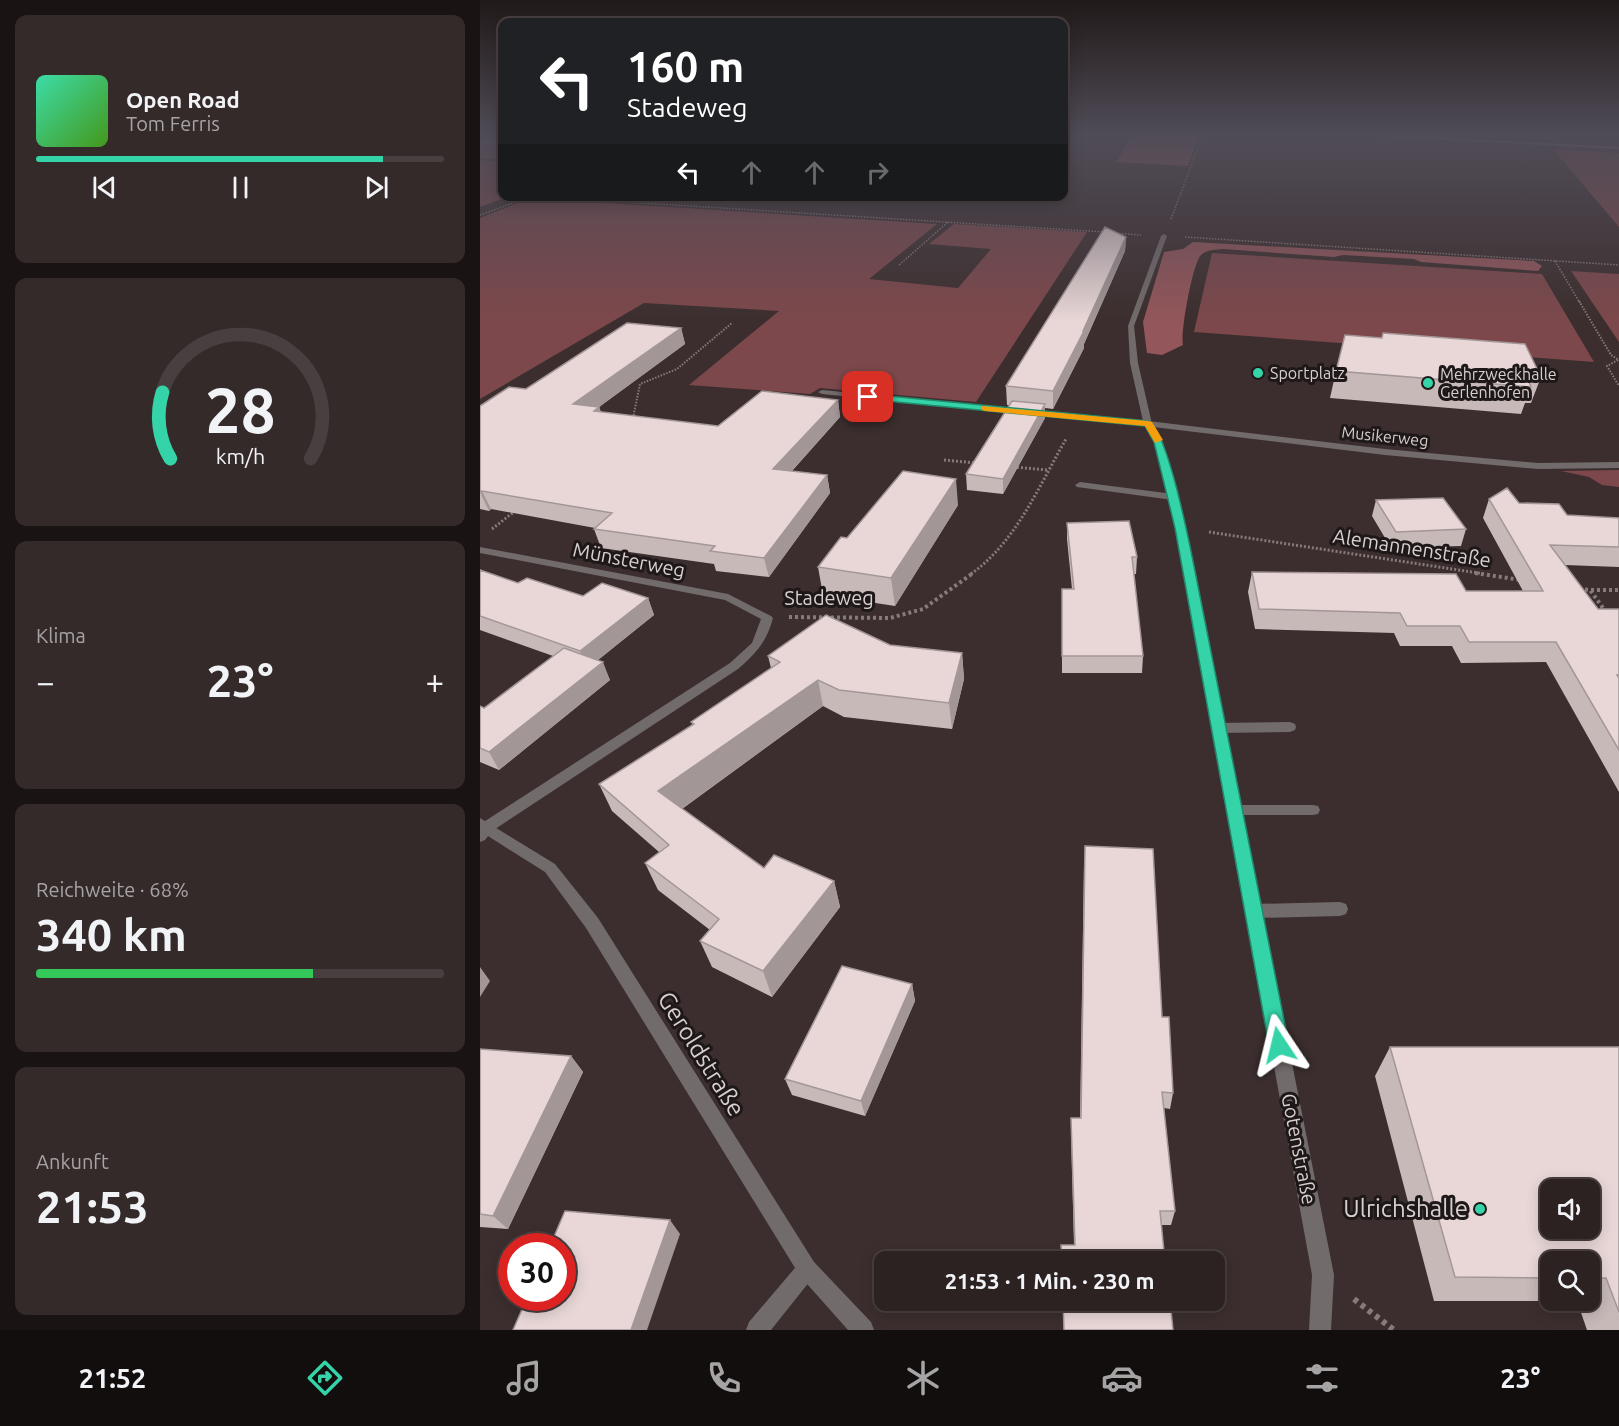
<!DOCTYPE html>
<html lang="de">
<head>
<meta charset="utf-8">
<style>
  :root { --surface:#2d2222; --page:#352a2a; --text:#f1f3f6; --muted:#a7a4a5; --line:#483f40; --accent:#34d4a8 }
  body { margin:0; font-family:Ubuntu,sans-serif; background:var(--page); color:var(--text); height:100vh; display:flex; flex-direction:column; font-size:22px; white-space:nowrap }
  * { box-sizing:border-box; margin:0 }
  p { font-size:20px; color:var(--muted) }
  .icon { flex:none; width:33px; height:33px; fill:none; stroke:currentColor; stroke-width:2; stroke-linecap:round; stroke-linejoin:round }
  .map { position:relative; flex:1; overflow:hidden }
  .drawer { display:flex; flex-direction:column; gap:15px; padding:15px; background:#191313; width:480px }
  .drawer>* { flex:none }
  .hud { position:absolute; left:18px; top:18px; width:570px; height:183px; border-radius:12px; box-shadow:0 3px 15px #0003,0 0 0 2px var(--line); background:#202124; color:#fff; overflow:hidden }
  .buttons { position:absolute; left:1060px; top:1179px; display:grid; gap:12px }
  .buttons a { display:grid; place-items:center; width:60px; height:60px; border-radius:12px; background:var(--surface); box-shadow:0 3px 15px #0003,0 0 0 2px var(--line); font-size:30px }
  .speed { position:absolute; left:18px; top:1233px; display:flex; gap:12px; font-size:30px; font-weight:700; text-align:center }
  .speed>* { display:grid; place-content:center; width:78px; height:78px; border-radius:50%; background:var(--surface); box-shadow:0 3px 15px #0003,0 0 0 2px var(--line); line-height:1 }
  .speed .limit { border:9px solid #d22; background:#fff; color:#111 }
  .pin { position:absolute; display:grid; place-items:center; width:51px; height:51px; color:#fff; margin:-26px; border-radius:12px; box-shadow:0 3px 9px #0006 }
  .me { position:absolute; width:66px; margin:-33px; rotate:350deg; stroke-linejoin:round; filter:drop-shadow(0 0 4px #0008) }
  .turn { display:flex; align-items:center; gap:21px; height:126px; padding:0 30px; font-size:27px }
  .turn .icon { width:78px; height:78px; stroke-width:2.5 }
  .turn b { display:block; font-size:42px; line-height:51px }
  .lanes { display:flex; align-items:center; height:57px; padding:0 30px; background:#0003; justify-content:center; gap:30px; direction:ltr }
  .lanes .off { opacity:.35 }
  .big { font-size:45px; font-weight:700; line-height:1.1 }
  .drawer .card { flex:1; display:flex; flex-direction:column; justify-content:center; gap:9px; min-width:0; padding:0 21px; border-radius:12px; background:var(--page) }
  .drawer .dial { align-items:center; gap:0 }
  .dial svg { height:156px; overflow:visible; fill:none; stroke:var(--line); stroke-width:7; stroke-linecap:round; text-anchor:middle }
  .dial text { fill:var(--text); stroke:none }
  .song { display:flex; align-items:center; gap:18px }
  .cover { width:72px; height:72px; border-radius:9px; background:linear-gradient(135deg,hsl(160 70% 55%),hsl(100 70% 35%)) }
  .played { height:6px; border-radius:3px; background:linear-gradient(90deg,var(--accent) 85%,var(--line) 85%) }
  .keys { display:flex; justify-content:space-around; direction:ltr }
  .heat { display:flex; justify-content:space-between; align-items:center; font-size:33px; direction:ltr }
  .charge { height:9px; border-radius:4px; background:linear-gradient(90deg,#34c759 68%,var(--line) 0) }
  .trip { position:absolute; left:394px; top:1251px; width:351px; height:60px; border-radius:12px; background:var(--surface); box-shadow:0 3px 15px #0003,0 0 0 2px var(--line); font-weight:700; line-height:60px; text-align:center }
  .menu { display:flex; height:96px; justify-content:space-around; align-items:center; background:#120e0e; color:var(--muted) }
  .menu .icon { width:42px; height:42px }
  .menu .selected { color:var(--accent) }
  .menu b { font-size:27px; color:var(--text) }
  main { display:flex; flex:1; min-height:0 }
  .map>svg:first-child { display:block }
  .green { fill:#7c484b }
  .forest { fill:#93565a }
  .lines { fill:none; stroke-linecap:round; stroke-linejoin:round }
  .path-far4 { stroke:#867a7a; stroke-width:1.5; stroke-dasharray:1.5 1.5; stroke-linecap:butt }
  .path-far3 { stroke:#867a7a; stroke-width:2; stroke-dasharray:1.5 1.5; stroke-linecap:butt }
  .path-far2 { stroke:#867a7a; stroke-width:3; stroke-dasharray:2 2; stroke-linecap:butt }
  .path-far1 { stroke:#867a7a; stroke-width:4; stroke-dasharray:3 3; stroke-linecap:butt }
  .path { stroke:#867a7a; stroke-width:6; stroke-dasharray:4.5 4.5; stroke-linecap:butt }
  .service { fill:#726b6b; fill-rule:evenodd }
  .minor { fill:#726b6b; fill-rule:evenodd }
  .tertiary { fill:#726b6b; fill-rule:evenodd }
  .secondary { fill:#968a8b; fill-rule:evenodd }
  .wall { fill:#c8b9b9; fill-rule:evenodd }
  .shaded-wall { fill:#a39696 }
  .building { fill:#e9d7d7; stroke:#a39696; stroke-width:1.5; fill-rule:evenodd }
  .route { fill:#34d4a8; stroke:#228a6d; stroke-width:1.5 }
  .slow { fill:#f59e0b }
  .poi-dot { fill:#34d4a8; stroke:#1e1818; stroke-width:2 }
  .labels { text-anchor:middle; stroke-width:6; stroke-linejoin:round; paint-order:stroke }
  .far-poi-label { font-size:16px; fill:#d8cfcf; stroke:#1e1818; text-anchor:start }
  .far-street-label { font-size:16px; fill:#d8cfcf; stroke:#1e1818 }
  .street-label { font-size:20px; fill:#d8cfcf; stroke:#1e1818 }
  .near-street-label { font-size:24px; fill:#d8cfcf; stroke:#1e1818 }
  .near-poi-label { font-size:24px; fill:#d8cfcf; stroke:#1e1818; text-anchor:end }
</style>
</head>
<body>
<main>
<section class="drawer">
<div class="card">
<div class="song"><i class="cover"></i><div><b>Open Road</b><p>Tom Ferris</p></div></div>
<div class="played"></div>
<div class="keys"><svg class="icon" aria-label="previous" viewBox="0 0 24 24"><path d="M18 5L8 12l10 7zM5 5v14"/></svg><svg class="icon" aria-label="pause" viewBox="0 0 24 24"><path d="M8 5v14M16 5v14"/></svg><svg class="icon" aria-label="next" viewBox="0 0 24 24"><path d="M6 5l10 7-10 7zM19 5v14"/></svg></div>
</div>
<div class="card dial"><svg viewBox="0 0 100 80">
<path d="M14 69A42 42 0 1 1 86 69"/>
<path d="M14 69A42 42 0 0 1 10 35" stroke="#34d4a8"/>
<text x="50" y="56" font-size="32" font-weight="700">28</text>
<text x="50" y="72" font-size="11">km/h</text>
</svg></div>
<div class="card"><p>Klima</p>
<div class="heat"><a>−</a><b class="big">23°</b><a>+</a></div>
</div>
<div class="card"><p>Reichweite · 68%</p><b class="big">340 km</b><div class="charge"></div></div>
<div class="card"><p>Ankunft</p><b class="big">21:53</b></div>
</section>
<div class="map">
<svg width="1139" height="1330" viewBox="0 0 1139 1330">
  <rect width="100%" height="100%" fill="#3c2e2e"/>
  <!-- green -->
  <path class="green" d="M22,137V160L0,158L2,153L0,152V141Z
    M1073,149L1139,153V227Z
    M0,160L22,162V196L27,197L0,207Z
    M62,199L457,224L389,279L478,288L511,249L449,244L474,224L607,232L496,402L340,388L330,394L209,385L299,311L164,303L0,399V218L41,202Z
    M732,253L1062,274L1114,362L714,332Z
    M1091,271L1139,274V342Z
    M1139,470V487L1122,485L1109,477L1081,471Z"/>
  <!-- forest -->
  <path class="forest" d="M653,134H719L708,166L636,162Z
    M713,242L1054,261L1062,266L1058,271L941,262L934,259L863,255L854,257L743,249C736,250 727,249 721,255C713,262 700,333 703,345L682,355L667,353L663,322L684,252L703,249Z"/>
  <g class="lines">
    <!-- path-far4 -->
    <path class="path-far4" d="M0,139L19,134
      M0,215L36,202L81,198L625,232
      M691,219L723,134
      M633,233L661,235
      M705,237L1139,265
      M1075,261L1100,303
      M419,265L468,222"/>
    <!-- path-far3 -->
    <path class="path-far3" d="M1099,301L1131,355L1139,360
      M1138,360L1127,366L1139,386
      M153,418L160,384L197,369L252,323"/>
    <!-- path-far2 -->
    <path class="path-far2" d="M464,460L496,463
      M533,467L568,470
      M12,529L35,511
      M729,532L1005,574
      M491,574C536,542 559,486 586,439"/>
    <!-- path-far1 -->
    <path class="path-far1" d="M995,573L1041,580
      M1099,589L1110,590L1126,612
      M1111,590H1139
      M309,617L410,618L443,609L493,573"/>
    <!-- path -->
    <path class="path" d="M874,1299L914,1330"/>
    <!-- service -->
    <path class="service" d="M668,421L905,449L1058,463L1139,462V468L1058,469L905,455L665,426L664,424Z
      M600,482L693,494L698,497L693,500L597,487L595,485Z
      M810,722L815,724L816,727L815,730L810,732L739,733L734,731L733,728L734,725L739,723Z
      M754,805H833L838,806L840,810L838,814L833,815H754L749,814L747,810L749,806Z
      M860,902L866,904L868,909L866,914L860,916L774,918L768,916L766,911L768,906L774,904Z"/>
    <!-- minor -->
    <path class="minor" d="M684,234L687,236L654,326L658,363L672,424L683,442L706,528L854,1275L851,1330H829L832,1275L696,528L675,442L665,426L342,394L338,392L342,390L663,421L650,363L648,326L681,236Z
      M0,547L248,594L291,616L293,618C287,641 276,654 258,669L12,831L5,840L0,842V825L2,823L250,663L272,643L281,619L245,600L0,553Z
      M327,1258L334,1262L338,1269L334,1276L291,1330H266L269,1322L320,1262Z"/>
    <!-- tertiary -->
    <path class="tertiary" d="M0,818L75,864L118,918L334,1262L391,1322L394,1330H368L320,1276L106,928L65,872L0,831Z"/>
    <!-- secondary -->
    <path class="secondary" d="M890,134L1139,147V149L857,134Z"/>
  </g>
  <!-- wall -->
  <path class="wall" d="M646,237L645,251L604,344V348L573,409L565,408V418L523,494L487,490L486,474L529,405H527L526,386Z
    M201,328L205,344L119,407L121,412L238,426L358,400L360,417L312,471L347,475L350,493L289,577L236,571L234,564L121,548L114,529L115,528L11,509L9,511L0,509V406Z
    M903,333L1061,377L1051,403H1045L1041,414L850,398L856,371L902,338Z
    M1009,499L1039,503L1087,515L1139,518V567L1085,565L1118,609H1139V792L1066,662L981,663L972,646H920L914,633L775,629L768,592L772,572L986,591H1043L1003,518Z
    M896,500L986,529L981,546L911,548L892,516Z
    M478,505L415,606L343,595L338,567L367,538Z
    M587,523L657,557L656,574H653L663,656L662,673H582V589H592L587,539Z
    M0,570L38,583L103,596L168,598L174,615L118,660L130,680L19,770L0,762V706L4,708L73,656L0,630Z
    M410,645L482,653L484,679L472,729L364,717L343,706L202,809L284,868L354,881L360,907L292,997L232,967L220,941L230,930L178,890L165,863L179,852L132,811L119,784L213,725L211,722L291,668L288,656Z
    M604,864L682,1017L693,1093L690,1109L684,1108L695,1211L691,1225H681L685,1262H581V1245H594L591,1134V1118H600Z
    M432,984L435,1001L385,1116L312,1095L305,1079Z
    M910,1047H1139V1330H1107L1097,1301H954L895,1076ZM1071,1262H1110V1300H1071Z
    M0,1049L91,1056L103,1072L28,1229L0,1227Z"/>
  <!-- shaded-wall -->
  <path class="shaded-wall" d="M646,237L645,251L604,344V348L573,409V391L603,331Z
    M201,328L205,344L100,421L93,404Z
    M358,400L360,417L297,487L293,469Z
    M565,404V418L523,494V479Z
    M119,407L125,424L114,411Z
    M347,475L350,493L289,577L284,558Z
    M476,479L478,505L415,606L411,578Z
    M2,491L11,509L9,511L0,492Z
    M168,598L174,615L108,668L100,651Z
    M482,653L484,679L472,729L469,703Z
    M123,662L130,680L19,770L9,752Z
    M338,680L343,706L189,818L178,791Z
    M354,881L360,907L292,997L283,971Z
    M0,967L10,981L0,997Z
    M432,984L435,1001L385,1116L381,1101Z
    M91,1056L103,1072L28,1229L13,1216Z
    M190,1220L200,1234L167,1330H151Z"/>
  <!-- building -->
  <path class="building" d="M625,227L646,237L603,331H604L573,391L526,386Z
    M147,323L201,328L93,404L119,407L114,411L238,426L282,391L358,400L293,469L347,475L284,558L230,551L235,546L114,529L132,513L2,491L0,492V406L29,387L46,389Z
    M903,333L1045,344L1061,377L1046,375L1051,387L856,371L865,335L902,338Z
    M532,401L565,404L523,479L486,474Z
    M423,471L476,479L411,578L338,567L361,537L367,538Z
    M1027,488L1039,503L1079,504L1087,515L1139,518V547L1070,545L1118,609H1139V675H1137L1139,678V750L1076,642H989L980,626H927L920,613L779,609L772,572L976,574L986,591H1063L1009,499Z
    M963,498L986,529L916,532L896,500Z
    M649,521L657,557H652L663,656H582V589H594L587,523Z
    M0,570L38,583L47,578L103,596L122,583L168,598L100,651L0,616Z
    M346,615L410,645L482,653L469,703L359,690L338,680L178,791L284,868L294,855L354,881L283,971L220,941L239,919L165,863L189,845L119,784L214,724L211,722L300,662L288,656Z
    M84,648L123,662L9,752L0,748V706L4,708Z
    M605,846L673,849L682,1017H689L693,1093L682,1092L695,1211H680L685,1262H582L581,1245H595L591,1118H601Z
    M362,966L432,984L381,1101L305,1079Z
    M910,1047H1139V1312L1126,1278H1110V1262H1071V1278L975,1277ZM1071,1190H1110V1228H1071Z
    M0,1049L91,1056L13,1216L0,1214Z
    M85,1211L190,1220L151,1330H33L47,1298H82V1246H70Z
    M583,1300H690L693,1330H584Z"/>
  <!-- sky -->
  <linearGradient id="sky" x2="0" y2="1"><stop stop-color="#211919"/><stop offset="0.42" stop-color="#504c57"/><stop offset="1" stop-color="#504c57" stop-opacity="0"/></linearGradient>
  <rect width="1139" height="321" fill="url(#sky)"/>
  <!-- route -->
  <path class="route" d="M388,394L668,421C688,430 709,542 714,566C746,726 777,885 809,1045L806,1052L799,1055L792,1052L789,1045L695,528L674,442L665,426L385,399V395Z"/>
  <!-- slow -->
  <path class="slow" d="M502,406L668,421L672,422L683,440L675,443L665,426L505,411L502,410Z"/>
  <!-- markers -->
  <g class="poi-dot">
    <circle cx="778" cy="373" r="6"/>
    <circle cx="948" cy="383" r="6"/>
    <circle cx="1000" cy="1209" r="6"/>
  </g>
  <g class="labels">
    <!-- far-poi labels -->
    <g class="far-poi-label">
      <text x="790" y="379">Sportplatz</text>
      <text x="960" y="380">Mehrzweckhalle<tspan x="960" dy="18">Gerlenhofen</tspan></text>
    </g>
    <!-- far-street labels -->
    <g class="far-street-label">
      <text transform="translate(905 436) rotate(6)" y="6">Musikerweg</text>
    </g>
    <!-- street labels -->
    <g class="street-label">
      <text transform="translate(932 548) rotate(9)" y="7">Alemannenstraße</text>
      <text transform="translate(149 560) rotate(11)" y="7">Münsterweg</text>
      <text x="349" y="605">Stadeweg</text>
      <text transform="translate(819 1149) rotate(79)" y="7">Gotenstraße</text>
    </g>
    <!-- near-street labels -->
    <g class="near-street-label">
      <text transform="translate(221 1054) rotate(58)" y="8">Geroldstraße</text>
    </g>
    <!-- near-poi labels -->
    <g class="near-poi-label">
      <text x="988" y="1217">Ulrichshalle</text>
    </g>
  </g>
</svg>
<div class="buttons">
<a><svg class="icon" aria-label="sound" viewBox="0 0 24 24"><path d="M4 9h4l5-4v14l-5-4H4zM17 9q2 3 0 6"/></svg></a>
<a><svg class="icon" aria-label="search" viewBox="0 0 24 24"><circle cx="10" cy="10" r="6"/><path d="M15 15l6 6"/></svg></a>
</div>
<div class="speed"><div class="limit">30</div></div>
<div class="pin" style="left:388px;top:397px;background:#d93025"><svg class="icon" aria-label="arrive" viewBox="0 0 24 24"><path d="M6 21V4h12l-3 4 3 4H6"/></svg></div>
<svg class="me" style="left:799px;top:1045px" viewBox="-20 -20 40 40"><path d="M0-17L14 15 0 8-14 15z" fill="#34d4a8" stroke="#fff" stroke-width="4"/></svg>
<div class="trip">21:53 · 1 Min. · 230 m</div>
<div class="hud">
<div class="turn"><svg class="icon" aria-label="left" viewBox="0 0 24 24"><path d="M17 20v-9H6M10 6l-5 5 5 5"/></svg><div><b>160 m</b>Stadeweg</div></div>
<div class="lanes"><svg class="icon" aria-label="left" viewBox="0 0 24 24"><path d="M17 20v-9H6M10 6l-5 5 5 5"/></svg><svg class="icon off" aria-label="ahead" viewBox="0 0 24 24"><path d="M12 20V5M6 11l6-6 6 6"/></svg><svg class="icon off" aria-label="ahead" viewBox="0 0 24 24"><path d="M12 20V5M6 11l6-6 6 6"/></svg><svg class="icon off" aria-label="right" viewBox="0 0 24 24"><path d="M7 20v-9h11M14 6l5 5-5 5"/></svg></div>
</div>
</div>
</main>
<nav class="menu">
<b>21:52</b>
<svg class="icon selected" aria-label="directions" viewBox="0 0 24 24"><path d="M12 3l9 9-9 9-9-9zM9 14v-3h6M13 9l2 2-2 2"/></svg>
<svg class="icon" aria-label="music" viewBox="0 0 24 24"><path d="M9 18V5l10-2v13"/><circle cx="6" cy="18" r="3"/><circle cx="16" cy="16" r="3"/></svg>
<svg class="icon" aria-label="phone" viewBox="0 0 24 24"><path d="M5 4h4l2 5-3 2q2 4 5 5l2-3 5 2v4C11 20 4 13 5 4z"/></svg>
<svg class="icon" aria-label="climate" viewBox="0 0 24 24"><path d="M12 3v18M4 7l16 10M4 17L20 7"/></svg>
<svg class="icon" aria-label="car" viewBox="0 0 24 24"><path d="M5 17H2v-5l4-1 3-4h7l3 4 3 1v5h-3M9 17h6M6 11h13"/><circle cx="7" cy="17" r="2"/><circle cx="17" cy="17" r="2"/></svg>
<svg class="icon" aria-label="filters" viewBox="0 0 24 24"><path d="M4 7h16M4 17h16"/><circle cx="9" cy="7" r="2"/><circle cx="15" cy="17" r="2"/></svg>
<b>23°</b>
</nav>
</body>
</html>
